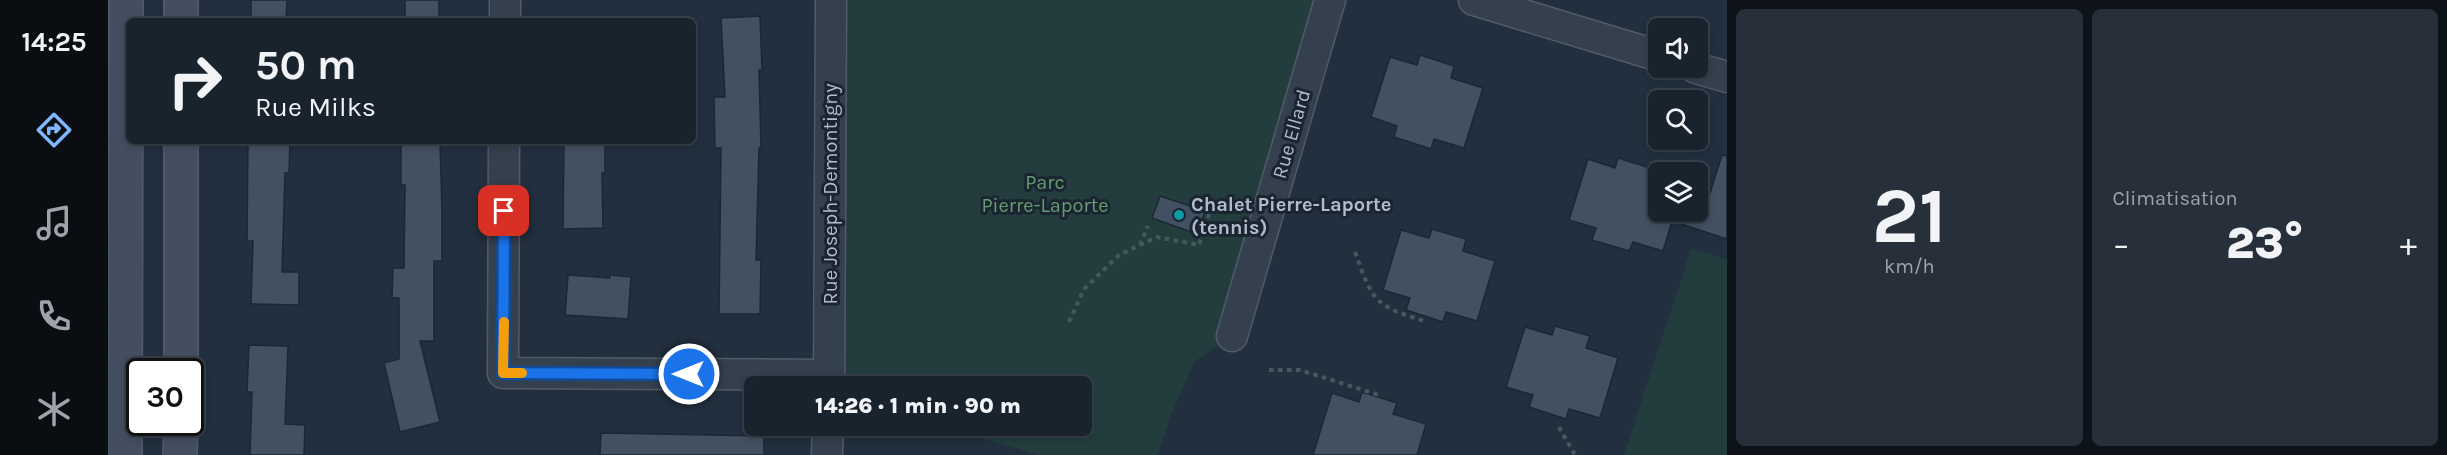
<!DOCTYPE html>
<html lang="fr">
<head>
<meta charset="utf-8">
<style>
  :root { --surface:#19232e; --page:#262f3a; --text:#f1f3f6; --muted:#9fa4aa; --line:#37404a; --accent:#80b6ff }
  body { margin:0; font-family:Karla,sans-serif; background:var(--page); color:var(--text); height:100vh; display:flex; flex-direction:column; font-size:22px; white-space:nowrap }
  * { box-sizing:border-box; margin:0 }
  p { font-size:20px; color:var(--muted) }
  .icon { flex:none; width:33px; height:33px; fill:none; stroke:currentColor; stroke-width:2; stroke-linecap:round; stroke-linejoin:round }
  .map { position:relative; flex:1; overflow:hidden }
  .drawer { display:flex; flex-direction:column; gap:9px; padding:9px; background:#0e1319; width:720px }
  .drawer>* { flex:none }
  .guide { position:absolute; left:18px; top:18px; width:570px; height:126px; border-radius:9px; box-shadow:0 3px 9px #0003,0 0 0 2px var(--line); background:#19232e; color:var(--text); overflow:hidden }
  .tools { position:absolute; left:1540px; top:18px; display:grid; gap:12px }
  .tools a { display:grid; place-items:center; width:60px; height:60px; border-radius:9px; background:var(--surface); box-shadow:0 3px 9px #0003,0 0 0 2px var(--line); font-size:30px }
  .speed { position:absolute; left:18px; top:358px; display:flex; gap:12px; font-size:30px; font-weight:700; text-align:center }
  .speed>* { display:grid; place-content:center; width:78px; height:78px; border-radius:50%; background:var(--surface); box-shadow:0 3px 9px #0003,0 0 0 2px var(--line); line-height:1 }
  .speed .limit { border:3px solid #111; border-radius:9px; background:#fff; color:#111 }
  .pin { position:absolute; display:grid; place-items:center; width:51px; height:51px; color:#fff; margin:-26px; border-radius:12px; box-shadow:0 3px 9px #0006 }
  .me { position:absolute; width:66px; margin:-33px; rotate:270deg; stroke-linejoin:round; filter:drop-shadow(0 0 4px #0008) }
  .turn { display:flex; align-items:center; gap:21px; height:126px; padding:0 30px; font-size:27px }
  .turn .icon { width:78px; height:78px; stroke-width:2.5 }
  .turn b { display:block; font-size:42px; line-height:51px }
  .big { font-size:45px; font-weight:800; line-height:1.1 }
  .drawer .widget { flex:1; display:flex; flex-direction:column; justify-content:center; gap:9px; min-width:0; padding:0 21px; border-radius:9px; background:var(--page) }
  .drawer .dial { align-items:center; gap:0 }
  .dial b { font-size:78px; line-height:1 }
  .heat { display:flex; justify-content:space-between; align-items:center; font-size:33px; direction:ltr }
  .drawer .tiles { flex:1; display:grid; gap:9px; grid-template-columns:repeat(2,1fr) }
  .trip { position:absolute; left:636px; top:376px; width:348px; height:60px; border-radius:9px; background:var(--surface); box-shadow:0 3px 9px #0003,0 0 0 2px var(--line); font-weight:800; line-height:60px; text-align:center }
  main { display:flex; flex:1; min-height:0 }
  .tabs { display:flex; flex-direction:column; width:108px; justify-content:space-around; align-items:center; background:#0a0e12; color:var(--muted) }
  .tabs .icon { width:42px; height:42px }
  .tabs .on { color:var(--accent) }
  .tabs b { font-size:27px; color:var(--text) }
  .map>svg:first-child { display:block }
  .green { fill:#233d3f }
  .building { fill:#425162; stroke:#1d2734; stroke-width:1.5 }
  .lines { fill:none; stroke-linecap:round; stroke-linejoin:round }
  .street-casing { stroke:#515b68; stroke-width:33 }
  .secondary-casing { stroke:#515b68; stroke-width:36 }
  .path { stroke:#415a5c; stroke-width:4; stroke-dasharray:4.5 4.5; stroke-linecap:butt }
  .street { stroke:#35404e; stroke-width:30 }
  .secondary { stroke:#434f61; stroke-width:33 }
  .route-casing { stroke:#114b97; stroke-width:15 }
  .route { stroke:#1a73e8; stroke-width:10 }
  .slow { stroke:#f59e0b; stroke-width:10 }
  .culture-dot { fill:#0f9aa8; stroke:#1b2532; stroke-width:2 }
  .labels { text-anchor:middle; stroke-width:6; stroke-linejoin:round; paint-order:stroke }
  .street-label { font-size:20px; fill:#b1bbc9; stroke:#1b2532 }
  .park-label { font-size:20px; fill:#669c70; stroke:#1b2532 }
  .poi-label { font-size:20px; font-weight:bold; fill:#b1bbc9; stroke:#1b2532; text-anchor:start }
</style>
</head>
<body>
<main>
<nav class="tabs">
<b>14:25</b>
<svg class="icon on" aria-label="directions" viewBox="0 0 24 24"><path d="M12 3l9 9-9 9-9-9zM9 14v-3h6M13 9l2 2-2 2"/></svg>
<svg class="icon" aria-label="music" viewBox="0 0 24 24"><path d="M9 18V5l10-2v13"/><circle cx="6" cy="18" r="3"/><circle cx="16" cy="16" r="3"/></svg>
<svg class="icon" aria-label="phone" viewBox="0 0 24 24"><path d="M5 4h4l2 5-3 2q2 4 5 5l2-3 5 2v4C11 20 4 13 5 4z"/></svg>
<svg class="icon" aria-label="climate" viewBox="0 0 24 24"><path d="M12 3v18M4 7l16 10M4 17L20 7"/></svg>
</nav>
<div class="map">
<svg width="1619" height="455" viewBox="0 0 1619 455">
  <rect width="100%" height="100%" fill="#212f3e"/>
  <!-- green -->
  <path class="green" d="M723,0H1222L1124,336L1086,362L1063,415L1050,455H929L834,426H974V387H721Z
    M1583,249L1619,259V455H1516Z"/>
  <!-- building -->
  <path class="building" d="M143,0H179L178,21H143Z
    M297,0H331V21H297Z
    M652,16L654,70H651L653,147L651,148L648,260H653L652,314H611L613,148H607L606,97H617L613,18Z
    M1312,55L1346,66L1343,78L1375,88L1356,148L1326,139L1323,149L1286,137L1289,126L1263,117L1282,57L1309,65Z
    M140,141H182L181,173H177L174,272H191V305L143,304L145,241H139Z
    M293,141H332L334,210V261H326V341H312L332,422L292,432L276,363L291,359V298H284L285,268H296L297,185H293Z
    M456,141H497V173H494L495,228L455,229Z
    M1614,155L1619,156V239L1564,221L1555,251L1525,242L1521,251L1484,240L1488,228L1461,220L1480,159L1507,168L1510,158L1545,169L1541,181L1551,184V212H1596Z
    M1052,196L1097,211L1089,234L1044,218Z
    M1324,229L1358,239L1355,251L1387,261L1369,321L1338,312L1335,322L1298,310L1302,298L1275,290L1293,230L1321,238Z
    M460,275L502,278V275L523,277L520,319L457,315Z
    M1447,326L1482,336L1478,348L1510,358L1492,418L1461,409L1458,419L1421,407L1425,395L1398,387L1417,327L1444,335Z
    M141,345L180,346L177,424L197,425L196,455H142L144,392H139Z
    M1254,392L1289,403L1285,414L1318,424L1309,455H1205L1224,393L1251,402Z
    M493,433L656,436V455H492Z"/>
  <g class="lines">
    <!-- street casing -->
    <g class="street-casing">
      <path id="street" d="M1366,0L1551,56
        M397,21V0
        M1588,68L1619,77
        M396,141L395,373L720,375
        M1124,336L1222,0
        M721,387L723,0
        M719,455L720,426"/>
    </g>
    <!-- secondary casing -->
    <g class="secondary-casing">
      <path id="secondary" d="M73,21V0
        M73,372V141
        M17,455L18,0
        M72,455L73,423"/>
    </g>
    <!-- path -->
    <path class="path" d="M1032,245L1040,226
      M1247,252C1265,301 1265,305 1316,321
      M961,322L976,289L1011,255L1049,237L1091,245L1105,202L1135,200
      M1161,370H1192L1274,396
      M1451,427L1467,455"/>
    <!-- street -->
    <use href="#street" class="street"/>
    <!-- secondary -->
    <use href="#secondary" class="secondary"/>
  </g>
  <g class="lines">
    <!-- route casing -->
    <g class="route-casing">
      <path id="route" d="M396,211L395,373L581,374"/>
    </g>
    <!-- route -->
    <use href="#route" class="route"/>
    <!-- slow -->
    <path class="slow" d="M396,322L395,373H414"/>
  </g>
  <!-- markers -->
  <circle class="culture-dot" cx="1071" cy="215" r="6"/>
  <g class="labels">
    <!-- street labels -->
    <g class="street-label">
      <text transform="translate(1183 134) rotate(-74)" y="7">Rue Ellard</text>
      <text transform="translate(722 194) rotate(-90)" y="7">Rue Joseph-Demontigny</text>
    </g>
    <!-- park labels -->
    <g class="park-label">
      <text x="937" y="189">Parc<tspan x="937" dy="23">Pierre-Laporte</tspan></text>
    </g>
    <!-- poi labels -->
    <g class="poi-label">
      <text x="1083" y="211">Chalet Pierre-Laporte<tspan x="1083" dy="23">(tennis)</tspan></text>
    </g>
  </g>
</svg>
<div class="tools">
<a><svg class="icon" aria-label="sound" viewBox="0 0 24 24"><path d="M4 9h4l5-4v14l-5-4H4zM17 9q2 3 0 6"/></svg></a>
<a><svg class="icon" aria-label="search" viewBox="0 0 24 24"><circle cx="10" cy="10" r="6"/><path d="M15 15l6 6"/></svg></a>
<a><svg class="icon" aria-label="layers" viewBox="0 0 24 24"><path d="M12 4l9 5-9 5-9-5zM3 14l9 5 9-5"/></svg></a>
</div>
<div class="speed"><div class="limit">30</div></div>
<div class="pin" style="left:396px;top:211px;background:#d93025"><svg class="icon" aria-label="arrive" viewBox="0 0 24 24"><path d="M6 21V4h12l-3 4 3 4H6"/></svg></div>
<svg class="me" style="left:581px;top:374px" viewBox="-20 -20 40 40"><circle r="17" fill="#1a73e8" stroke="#fff" stroke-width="3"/><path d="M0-11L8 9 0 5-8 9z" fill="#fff"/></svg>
<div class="trip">14:26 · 1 min · 90 m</div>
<div class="guide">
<div class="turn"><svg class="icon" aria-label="right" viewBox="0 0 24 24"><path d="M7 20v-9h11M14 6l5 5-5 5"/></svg><div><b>50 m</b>Rue Milks</div></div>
</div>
</div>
<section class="drawer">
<div class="tiles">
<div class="widget dial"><b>21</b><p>km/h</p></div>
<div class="widget"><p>Climatisation</p>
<div class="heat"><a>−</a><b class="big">23°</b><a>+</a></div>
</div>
</div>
</section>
</main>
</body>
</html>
